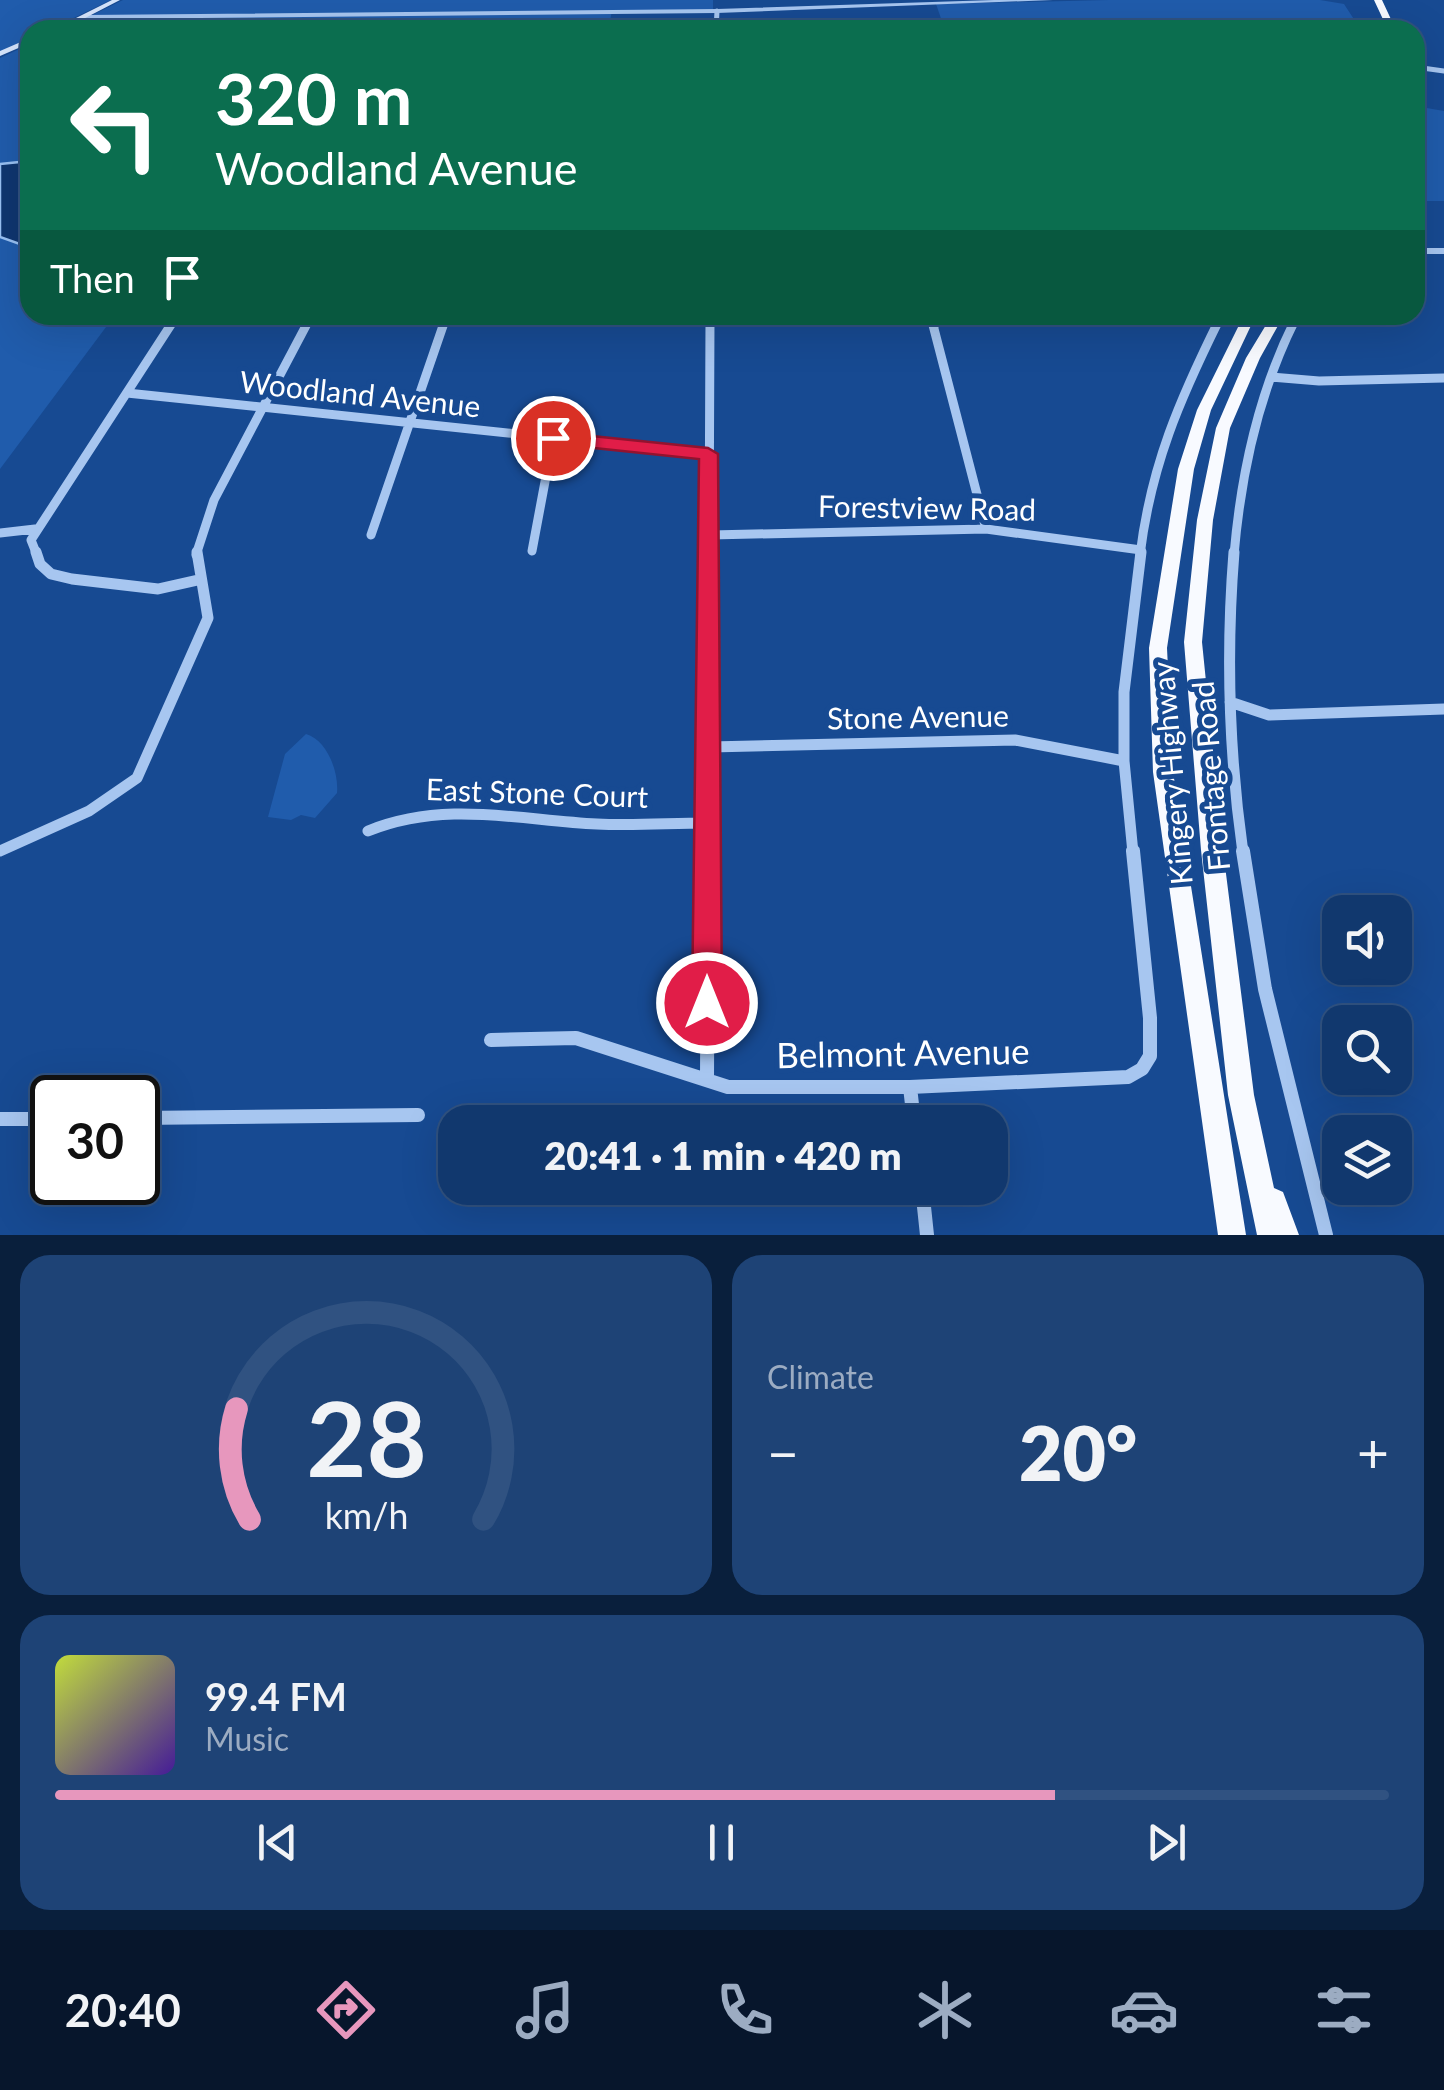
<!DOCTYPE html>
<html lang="en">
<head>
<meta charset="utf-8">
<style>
  :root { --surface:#11386e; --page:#1e4376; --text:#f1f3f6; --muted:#9cacc2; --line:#305281; --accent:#e797bd }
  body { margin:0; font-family:Lato,sans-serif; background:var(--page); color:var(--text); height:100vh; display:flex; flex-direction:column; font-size:38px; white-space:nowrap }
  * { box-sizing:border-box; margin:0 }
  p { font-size:32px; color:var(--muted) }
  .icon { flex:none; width:55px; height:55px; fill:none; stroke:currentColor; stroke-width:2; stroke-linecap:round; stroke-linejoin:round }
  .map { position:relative; height:1235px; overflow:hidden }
  .panel { display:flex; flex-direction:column; gap:20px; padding:20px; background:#091f3c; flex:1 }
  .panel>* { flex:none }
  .hud { position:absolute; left:20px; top:20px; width:1405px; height:305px; border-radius:30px; box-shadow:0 10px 40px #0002,0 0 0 2px var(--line); background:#0b6e4f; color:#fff; overflow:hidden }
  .fabs { position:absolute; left:1322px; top:895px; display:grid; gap:20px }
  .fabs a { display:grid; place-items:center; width:90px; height:90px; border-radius:20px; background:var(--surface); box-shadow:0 10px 40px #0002,0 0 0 2px var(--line); font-size:50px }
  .speed { position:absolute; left:30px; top:1075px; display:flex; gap:20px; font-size:50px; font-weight:700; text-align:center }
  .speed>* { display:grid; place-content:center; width:130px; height:130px; border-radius:50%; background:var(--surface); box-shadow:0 10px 40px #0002,0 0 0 2px var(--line); line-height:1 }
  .speed .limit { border:5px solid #111; border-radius:15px; background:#fff; color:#111 }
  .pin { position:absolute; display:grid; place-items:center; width:85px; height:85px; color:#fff; margin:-42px; border:5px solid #fff; border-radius:50%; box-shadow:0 2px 10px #0007 }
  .me { position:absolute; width:110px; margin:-55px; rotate:0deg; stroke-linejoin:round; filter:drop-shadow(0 0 8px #0008) }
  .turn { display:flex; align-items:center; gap:35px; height:210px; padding:0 30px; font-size:45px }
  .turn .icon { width:130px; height:130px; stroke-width:2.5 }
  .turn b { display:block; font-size:70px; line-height:85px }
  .then { display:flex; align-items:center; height:95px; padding:0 30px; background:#0003; gap:20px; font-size:38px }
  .big { font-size:75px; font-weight:800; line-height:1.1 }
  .panel .tile { flex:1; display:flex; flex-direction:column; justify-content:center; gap:15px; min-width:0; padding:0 35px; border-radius:30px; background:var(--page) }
  .panel .dial { align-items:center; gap:0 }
  .dial svg { height:260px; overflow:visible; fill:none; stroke:var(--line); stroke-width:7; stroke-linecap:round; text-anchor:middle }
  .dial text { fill:var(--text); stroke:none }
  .song { display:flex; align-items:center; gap:30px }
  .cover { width:120px; height:120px; border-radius:15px; background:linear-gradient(135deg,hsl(70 70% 55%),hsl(260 70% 35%)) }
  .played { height:10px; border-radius:5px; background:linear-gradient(90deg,var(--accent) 75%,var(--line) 75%) }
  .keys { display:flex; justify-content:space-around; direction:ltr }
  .heat { display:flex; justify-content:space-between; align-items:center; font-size:55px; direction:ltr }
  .panel .tiles { flex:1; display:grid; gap:20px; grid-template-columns:1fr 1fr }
  .tile:last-child { grid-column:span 2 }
  .trip { position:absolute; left:438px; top:1105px; width:570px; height:100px; border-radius:30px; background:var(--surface); box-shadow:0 10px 40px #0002,0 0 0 2px var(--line); font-weight:800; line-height:100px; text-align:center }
  .dock { display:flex; height:160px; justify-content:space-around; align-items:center; background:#07162c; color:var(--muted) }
  .dock .icon { width:70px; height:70px }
  .dock .active { color:var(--accent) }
  .dock b { font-size:45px; color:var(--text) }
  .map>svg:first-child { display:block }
  .green { fill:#205cac }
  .water { fill:#0f3670; stroke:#99c1f3; stroke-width:2.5 }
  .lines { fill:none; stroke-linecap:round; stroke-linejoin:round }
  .minor-far4 { stroke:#a7c6f0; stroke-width:5 }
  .minor-far3 { stroke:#a7c6f0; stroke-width:6 }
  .minor-far2 { stroke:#a7c6f0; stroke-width:9 }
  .minor-far1 { stroke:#a7c6f0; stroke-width:11 }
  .minor { stroke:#a7c6f0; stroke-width:14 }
  .tertiary { fill:#a7c6f0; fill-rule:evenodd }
  .secondary { fill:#d5e4fb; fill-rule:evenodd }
  .trunk { fill:#f8faff; fill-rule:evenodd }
  .route { fill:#e11d48; stroke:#92132f; stroke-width:2.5 }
  .labels { text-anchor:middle; stroke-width:10; stroke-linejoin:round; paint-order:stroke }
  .street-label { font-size:30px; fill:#fff; stroke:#174a92 }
  .near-street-label { font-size:35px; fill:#fff; stroke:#174a92 }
</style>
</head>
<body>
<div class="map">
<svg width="1444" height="1235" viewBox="0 0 1444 1235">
  <rect width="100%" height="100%" fill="#174a92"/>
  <!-- green -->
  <path class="green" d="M0,0H111L49,30H30V39L0,53Z
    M123,0H713V10L612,11L608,30H62Z
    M1108,0H1320L1344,4L1361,30H945L936,4Z
    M30,44V315H115L0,469V58Z
    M1415,106L1444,111V201H1415Z
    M306,734C327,740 339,772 337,793L315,818L301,815L291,820L268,817L285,754Z"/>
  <!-- water -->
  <path class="water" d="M30,161V260L20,244L0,237V164Z"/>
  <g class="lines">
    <!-- minor-far4 -->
    <path class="minor-far4" d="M716,30L717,11
      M1415,67L1444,71"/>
    <!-- minor-far3 -->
    <path class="minor-far3" d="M1415,251H1444
      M173,323L177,316
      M308,323L312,315
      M444,323L447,315
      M710,323V315
      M938,323L1003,318
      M1218,323L1222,315
      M1294,323L1298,315"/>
    <!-- minor-far2 -->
    <path class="minor-far2" d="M944,320L933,325L986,529
      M1271,377L1319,381L1444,378
      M127,393L708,454
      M0,533L35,529
      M371,535L445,320
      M711,535L986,529L1141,550
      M532,551L553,439
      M37,555L31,540L174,320
      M196,555L214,500L309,320
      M709,555L710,320
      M1140,555C1151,465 1180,399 1219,320
      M1234,555C1241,473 1258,394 1295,320"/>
    <!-- minor-far1 -->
    <path class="minor-far1" d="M36,552L40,564L51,574L72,579L158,589L198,580
      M1234,552C1226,652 1229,754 1243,853
      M1230,702L1269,715L1444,709
      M710,747L1015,740L1124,761
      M368,831C445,800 518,820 597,824C634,826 670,823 706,823
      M0,851L89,811L137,778L208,618L197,552
      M708,853L709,552
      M1133,853L1124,761V692L1141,552"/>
    <!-- minor -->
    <path class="minor" d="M1243,851L1265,989L1326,1235
      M491,1040L576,1038L728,1087H910L1128,1077L1142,1069L1150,1056V1018L1133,851
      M707,1080L708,851
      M910,1087L914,1122
      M138,1118L418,1115
      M0,1119H52
      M922,1188L927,1235"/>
    <!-- tertiary -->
    <path class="tertiary" d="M994,0H1053L717,13L86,19L83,17L86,15L717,9Z"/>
    <!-- secondary -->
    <path class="secondary" d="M112,0H120L62,30H52Z
      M30,38V43L0,56V51Z"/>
    <!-- trunk -->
    <path class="trunk" d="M1374,0H1382L1396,30H1388Z
      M1244,315H1256L1211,410L1194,469L1167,648L1173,772L1246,1235H1218L1153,772L1149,648L1178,469L1197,410Z
      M1272,315H1284L1260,358L1230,428L1213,520L1202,642L1223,850L1254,1095L1274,1188L1283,1192L1299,1235H1257L1228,1095L1201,850L1184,642L1197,520L1216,428L1246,358Z"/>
  </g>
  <!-- route -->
  <path class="route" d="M553,432L708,448L718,454L722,1003L718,1014L707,1019L696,1014L692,1003L699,459L547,443V434Z"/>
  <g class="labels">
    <!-- street labels -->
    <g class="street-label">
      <text transform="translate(360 395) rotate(6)" y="10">Woodland Avenue</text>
      <text transform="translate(927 509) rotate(1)" y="10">Forestview Road</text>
      <text transform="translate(918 718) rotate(-1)" y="10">Stone Avenue</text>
      <text transform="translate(1173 773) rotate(-95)" y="10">Kingery Highway</text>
      <text transform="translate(1212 776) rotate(-95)" y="10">Frontage Road</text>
      <text transform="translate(537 794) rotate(2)" y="10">East Stone Court</text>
    </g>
    <!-- near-street labels -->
    <g class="near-street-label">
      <text transform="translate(903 1054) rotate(-1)" y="12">Belmont Avenue</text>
    </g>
  </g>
</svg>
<div class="fabs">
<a><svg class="icon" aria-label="sound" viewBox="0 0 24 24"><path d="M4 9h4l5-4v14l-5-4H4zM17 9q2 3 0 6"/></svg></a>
<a><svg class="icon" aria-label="search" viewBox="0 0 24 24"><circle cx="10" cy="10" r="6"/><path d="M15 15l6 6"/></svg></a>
<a><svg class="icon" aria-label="layers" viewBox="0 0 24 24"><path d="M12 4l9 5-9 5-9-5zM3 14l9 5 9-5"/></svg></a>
</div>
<div class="speed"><div class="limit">30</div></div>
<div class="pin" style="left:553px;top:438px;background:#d93025"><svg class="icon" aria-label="arrive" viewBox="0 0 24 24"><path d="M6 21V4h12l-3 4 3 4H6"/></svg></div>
<svg class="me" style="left:707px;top:1003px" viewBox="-20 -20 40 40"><circle r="17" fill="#e11d48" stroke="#fff" stroke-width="3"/><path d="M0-11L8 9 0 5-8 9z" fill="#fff"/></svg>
<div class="trip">20:41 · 1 min · 420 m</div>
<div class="hud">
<div class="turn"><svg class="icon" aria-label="left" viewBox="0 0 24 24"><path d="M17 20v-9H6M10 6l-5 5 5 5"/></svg><div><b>320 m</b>Woodland Avenue</div></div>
<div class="then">Then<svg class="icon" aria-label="arrive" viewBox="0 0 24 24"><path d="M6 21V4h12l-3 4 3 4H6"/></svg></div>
</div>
</div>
<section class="panel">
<div class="tiles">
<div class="tile dial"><svg viewBox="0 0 100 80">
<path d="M14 69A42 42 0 1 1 86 69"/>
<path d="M14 69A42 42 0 0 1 10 35" stroke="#e797bd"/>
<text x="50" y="56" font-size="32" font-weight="700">28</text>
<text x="50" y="72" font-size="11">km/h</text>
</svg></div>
<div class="tile"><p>Climate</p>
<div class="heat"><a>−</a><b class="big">20°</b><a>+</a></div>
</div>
<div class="tile">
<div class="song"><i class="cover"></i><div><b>99.4 FM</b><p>Music</p></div></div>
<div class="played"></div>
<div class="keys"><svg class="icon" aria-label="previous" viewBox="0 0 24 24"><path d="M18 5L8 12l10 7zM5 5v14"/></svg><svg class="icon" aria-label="pause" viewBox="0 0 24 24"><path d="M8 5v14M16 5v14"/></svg><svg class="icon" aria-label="next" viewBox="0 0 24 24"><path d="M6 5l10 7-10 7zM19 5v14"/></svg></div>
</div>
</div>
</section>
<nav class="dock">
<b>20:40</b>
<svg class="icon active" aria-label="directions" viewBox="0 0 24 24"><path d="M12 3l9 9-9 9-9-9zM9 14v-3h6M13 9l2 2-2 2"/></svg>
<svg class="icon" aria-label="music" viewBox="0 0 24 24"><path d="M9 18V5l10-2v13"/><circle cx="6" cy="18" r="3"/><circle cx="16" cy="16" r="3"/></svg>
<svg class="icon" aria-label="phone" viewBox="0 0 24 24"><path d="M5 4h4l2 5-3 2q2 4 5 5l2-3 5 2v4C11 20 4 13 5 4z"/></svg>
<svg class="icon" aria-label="climate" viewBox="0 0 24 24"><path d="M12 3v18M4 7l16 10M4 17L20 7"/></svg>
<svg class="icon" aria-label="car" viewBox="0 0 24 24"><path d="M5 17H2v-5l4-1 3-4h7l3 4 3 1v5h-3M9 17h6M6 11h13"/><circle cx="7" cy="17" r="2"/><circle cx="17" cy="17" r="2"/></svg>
<svg class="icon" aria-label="filters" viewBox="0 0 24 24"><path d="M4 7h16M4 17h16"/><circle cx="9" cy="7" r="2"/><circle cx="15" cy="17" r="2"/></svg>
</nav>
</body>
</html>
